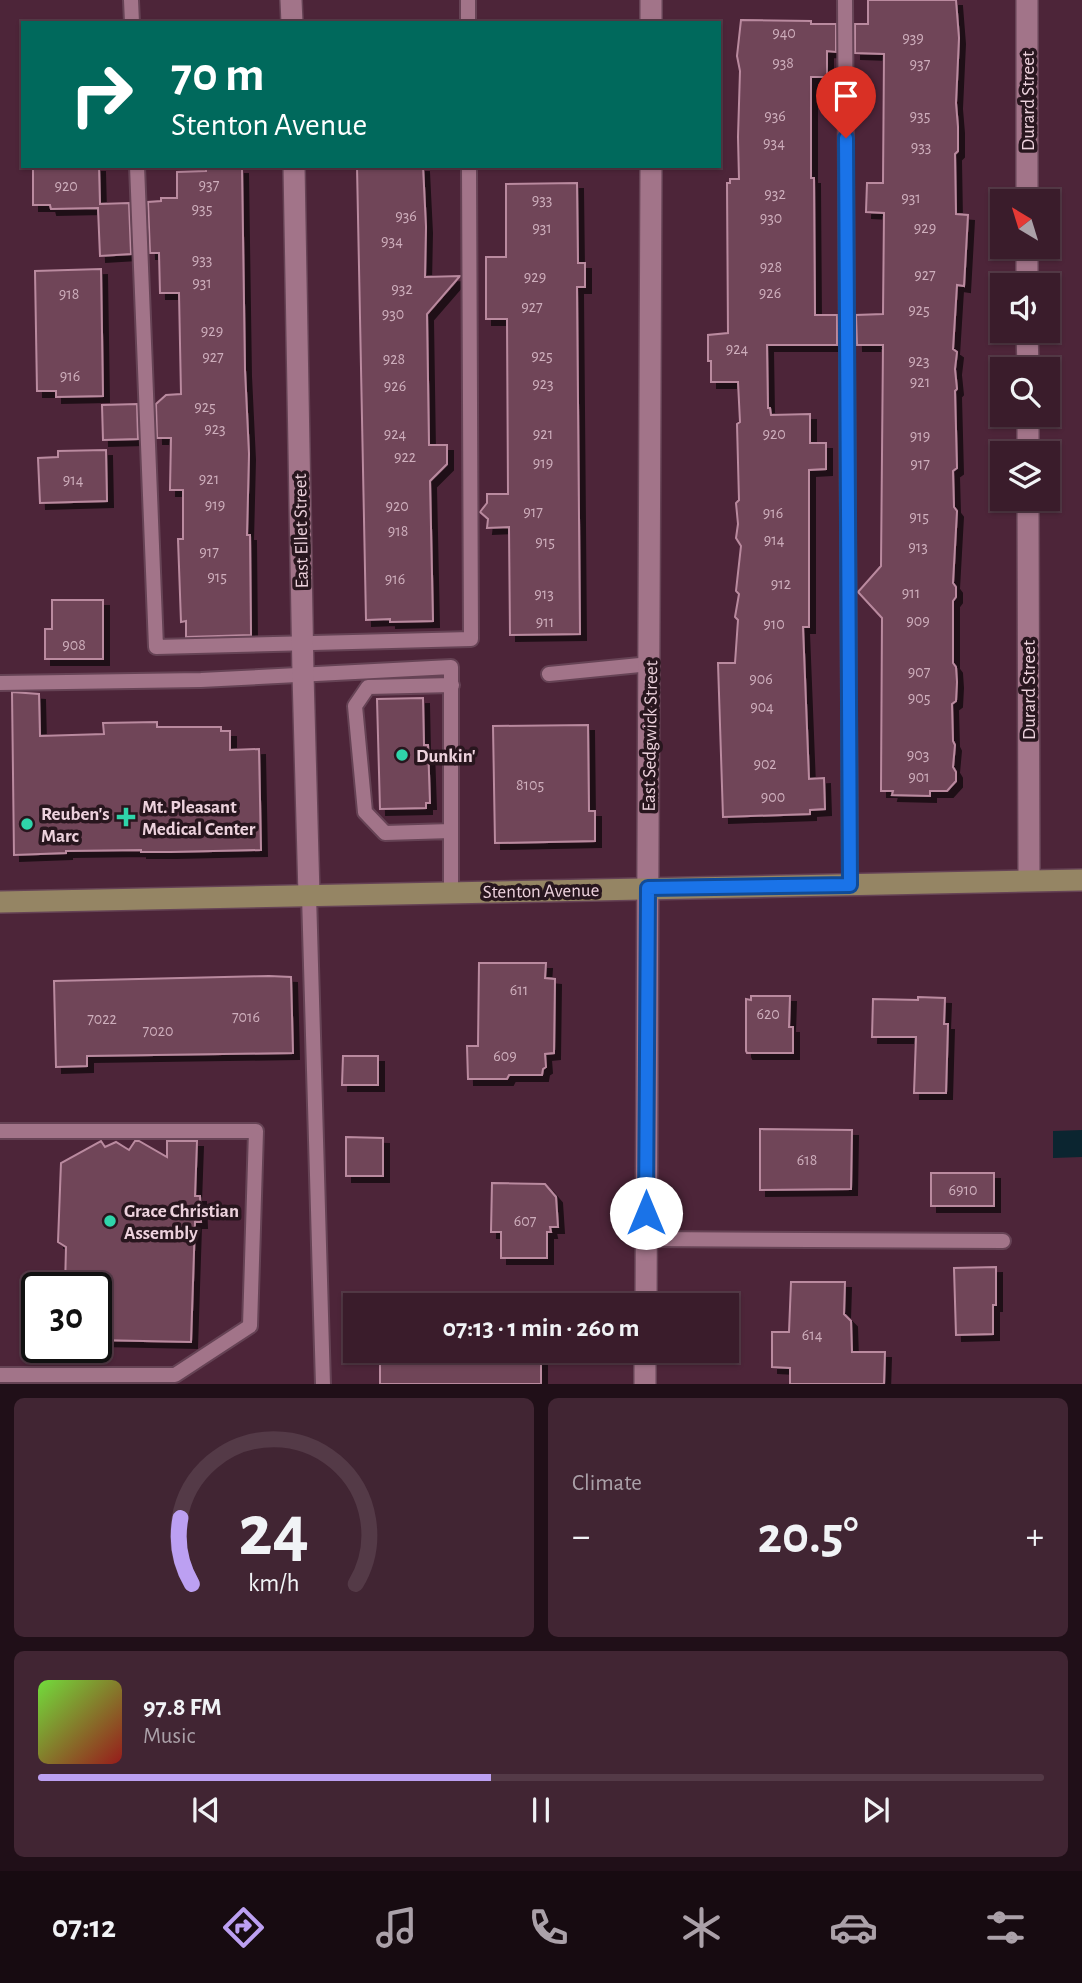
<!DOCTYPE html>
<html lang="en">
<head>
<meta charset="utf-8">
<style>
  :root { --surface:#3a1c2b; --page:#412533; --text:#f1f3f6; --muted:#aba1a9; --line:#543a47; --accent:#bca0f2 }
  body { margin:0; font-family:"Alegreya Sans",sans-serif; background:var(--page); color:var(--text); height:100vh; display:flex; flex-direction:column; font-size:26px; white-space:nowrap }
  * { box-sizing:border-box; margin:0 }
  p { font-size:23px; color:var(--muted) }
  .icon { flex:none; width:38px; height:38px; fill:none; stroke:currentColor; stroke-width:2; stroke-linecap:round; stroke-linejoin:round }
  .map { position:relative; height:1384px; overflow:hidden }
  .side { display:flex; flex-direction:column; gap:14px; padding:14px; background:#200f18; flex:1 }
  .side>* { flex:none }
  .top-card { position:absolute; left:21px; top:21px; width:700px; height:147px; border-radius:0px; box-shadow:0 2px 5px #0004,0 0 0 2px var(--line); background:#00695c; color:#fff; overflow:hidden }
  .needle { width:46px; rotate:322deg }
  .fabs { position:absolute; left:990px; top:189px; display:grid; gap:14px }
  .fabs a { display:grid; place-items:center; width:70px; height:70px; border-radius:0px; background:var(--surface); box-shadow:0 2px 5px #0004,0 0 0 2px var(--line); font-size:35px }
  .speed { position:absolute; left:21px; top:1272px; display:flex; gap:14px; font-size:35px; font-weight:700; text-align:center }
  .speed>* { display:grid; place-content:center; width:91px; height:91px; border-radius:50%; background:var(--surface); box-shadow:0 2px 5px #0004,0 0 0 2px var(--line); line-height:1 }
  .speed .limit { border:4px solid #111; border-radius:10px; background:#fff; color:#111 }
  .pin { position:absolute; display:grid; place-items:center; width:60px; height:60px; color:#fff; margin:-72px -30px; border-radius:50% 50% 50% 0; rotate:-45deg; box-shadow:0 0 7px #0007 }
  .pin .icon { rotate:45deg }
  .me { position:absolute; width:77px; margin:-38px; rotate:0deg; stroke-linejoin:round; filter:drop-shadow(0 0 5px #0008) }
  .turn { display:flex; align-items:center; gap:24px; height:147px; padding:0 35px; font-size:32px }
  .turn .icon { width:91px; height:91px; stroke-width:2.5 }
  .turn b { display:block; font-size:49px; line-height:60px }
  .big { font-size:52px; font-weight:700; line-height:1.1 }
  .side .tile { flex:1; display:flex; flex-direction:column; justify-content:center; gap:10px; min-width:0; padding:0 24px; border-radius:10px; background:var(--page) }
  .side .dial { align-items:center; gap:0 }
  .dial svg { height:182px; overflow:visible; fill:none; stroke:var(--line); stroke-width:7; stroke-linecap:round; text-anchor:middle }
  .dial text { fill:var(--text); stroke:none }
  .song { display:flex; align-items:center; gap:21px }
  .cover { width:84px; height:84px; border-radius:10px; background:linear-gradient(135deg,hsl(100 70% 55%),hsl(0 70% 35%)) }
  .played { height:7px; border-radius:4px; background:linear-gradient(90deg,var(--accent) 45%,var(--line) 45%) }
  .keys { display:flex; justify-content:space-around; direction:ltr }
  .heat { display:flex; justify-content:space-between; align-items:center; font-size:38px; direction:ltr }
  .side .tiles { flex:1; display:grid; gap:14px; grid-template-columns:1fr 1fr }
  .tile:last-child { grid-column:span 2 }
  .trip { position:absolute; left:343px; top:1293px; width:396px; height:70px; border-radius:0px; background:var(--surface); box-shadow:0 2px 5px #0004,0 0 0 2px var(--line); font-weight:700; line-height:70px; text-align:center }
  .dock { display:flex; height:112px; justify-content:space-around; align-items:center; background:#170b11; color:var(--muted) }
  .dock .icon { width:49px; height:49px }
  .dock .active { color:var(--accent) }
  .dock b { font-size:32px; color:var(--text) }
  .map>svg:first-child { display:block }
  .water { fill:#0b2530 }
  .building { fill:#6f4458; stroke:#ba8a9f; stroke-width:2; filter:url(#shadow) }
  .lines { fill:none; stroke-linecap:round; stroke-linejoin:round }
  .lane-casing { stroke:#664355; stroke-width:18 }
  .street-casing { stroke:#664355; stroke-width:24 }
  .primary-casing { stroke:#664355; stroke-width:24 }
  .lane { stroke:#a27489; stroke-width:14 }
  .street { stroke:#a27489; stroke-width:21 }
  .primary { stroke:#958564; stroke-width:21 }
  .route-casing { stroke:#114b97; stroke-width:18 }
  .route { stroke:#1a73e8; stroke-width:12 }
  .poi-dot { fill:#2fd4aa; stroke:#28161e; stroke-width:2.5 }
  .labels { text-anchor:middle; stroke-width:7; stroke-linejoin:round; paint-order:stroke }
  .number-label { font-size:16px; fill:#ceaebc }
  .street-label { font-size:19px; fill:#edd2dd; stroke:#28161e }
  .poi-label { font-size:19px; font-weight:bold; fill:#edd2dd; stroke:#28161e; text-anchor:start }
</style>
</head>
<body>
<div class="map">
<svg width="1082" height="1385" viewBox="0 0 1082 1385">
  <defs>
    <filter id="shadow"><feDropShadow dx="6" dy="6" stdDeviation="0" flood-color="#0009"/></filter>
  </defs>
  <rect width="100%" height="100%" fill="#4d2539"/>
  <!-- water -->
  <path class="water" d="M1082,1130V1157L1053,1158V1131Z"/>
  <!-- building -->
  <path class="building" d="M868,0H956L959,38L956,103L958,127V151L955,154L956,214L968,215L964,286L957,285L953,349L957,352L955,369L957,389L955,391L957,468L953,471L954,507L957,511L953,583L956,587V597L953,601V663L956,667L957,682L956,701L952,704L953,741L955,745L953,767L956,772V781L947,791H930V796L892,795L893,791H881L882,618L858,592L881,566L883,345H857L856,315L883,314L884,213L866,212L867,183H883L884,54L855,53V24H868Z
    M741,20L811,21V24H836V52L827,51V77H811V178H814L815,315H837V345H767L768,408H770L771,415L810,414V443H826V469L809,470V627H803L809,779L824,778L825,809L810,810V814L723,817L718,663H735L738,620L735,617L739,594L736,591L741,546L736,538L738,524L736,503L739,500L737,424L740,422L738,382H711V361H708V335L728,333L727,183H730V179H739L738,137L740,71L737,56Z
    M33,166H99L100,204L129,203L131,254L100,256L98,208L51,209L50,205H33Z
    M357,166H423L426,227L425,277L460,276L427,314L429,445H447V464L430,481L433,621L390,622V619L366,620Z
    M221,168H242L245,370L249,454L247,535H250L251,635L186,637V621L181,622L178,539H183V490H170L171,438H157L156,404L166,395L181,394L179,293H160L159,253H150L148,202L161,201V198H177V172L206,171V169Z
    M577,183L578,263H585V287H577L580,634L510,635L509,527L487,528L488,519L480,512L487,503V494H508L507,319H486V257H506V184Z
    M101,269L103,396L56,397V391H37L35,271Z
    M137,404L138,439L103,440L102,405Z
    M106,450L107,501L40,503L38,458L58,457V451Z
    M52,600H103V659H45V629H52Z
    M12,692L39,694L40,736L104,734L103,723L157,722V727H221V731H230V750L259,749L261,850L170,852H141V850L66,851V853L14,855Z
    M423,698L424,745H428L430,803H426V808L380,809L377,699Z
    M588,725L589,811H595V841L495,843L493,726Z
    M479,963H546L545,978L555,979L554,1053L545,1054L546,1067L543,1069L542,1075H509L507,1079H468L467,1046H478Z
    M269,976L291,977L293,1053L87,1056V1066L56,1067L54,981Z
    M751,996H790L789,1027H793V1053H747L746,1051V999L751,1000Z
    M918,997L945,998L944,1024H948L946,1093H914L916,1037H872L873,999L918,1000Z
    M343,1056H378V1085H342Z
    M760,1129L852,1130L851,1189L760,1190Z
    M346,1137L383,1138V1176H346Z
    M101,1141L105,1147L116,1142L129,1150L135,1141H139L167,1157V1141H197L195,1196H200L201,1222H195L191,1342L96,1340V1288H65L66,1247L58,1242L61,1163Z
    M931,1173H994V1206H931Z
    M492,1183L545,1184L556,1197L558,1227H550L551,1232H547V1258H501V1232H491Z
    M996,1267V1305H993V1334L956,1335L954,1268Z
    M791,1282H845L844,1314L851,1321L852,1352H885L884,1384H790V1368L772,1367V1332H789Z
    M380,1351H541V1384H380Z"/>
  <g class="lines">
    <!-- lane casing -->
    <g class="lane-casing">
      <path id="lane" d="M131,0L132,23
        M468,0V23
        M845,0L850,885
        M137,166L156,647L471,639L469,166
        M549,674L650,664
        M0,683L201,680L451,667V892
        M451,831L385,833L365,812L355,706L368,687L452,685
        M309,895L323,1385
        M0,1131H256L250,1326L175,1375H0
        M646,1239L1003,1241"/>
    </g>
    <!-- street casing -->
    <g class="street-casing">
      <path id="street" d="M291,0L292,23
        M1027,0V201
        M651,23V0
        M294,166L303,674L309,895
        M1027,247V285
        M1027,331L1028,369
        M1028,415V453
        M1028,499L1029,880
        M646,1306L651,166
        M645,1385V1351"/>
    </g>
    <!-- primary casing -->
    <g class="primary-casing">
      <path id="primary" d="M0,902L1082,880"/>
    </g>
    <!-- lane -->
    <use href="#lane" class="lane"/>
    <!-- street -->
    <use href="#street" class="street"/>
    <!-- primary -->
    <use href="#primary" class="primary"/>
  </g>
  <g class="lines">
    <!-- route casing -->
    <g class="route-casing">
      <path id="route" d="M646,1213L648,888L850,885L846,138"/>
    </g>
    <!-- route -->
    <use href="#route" class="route"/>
  </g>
  <!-- markers -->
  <g class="poi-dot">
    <circle cx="402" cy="755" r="7"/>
    <path d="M122.5 806.5h7v7h7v7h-7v7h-7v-7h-7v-7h7z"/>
    <circle cx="27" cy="824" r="7"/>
    <circle cx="110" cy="1221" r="7"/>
  </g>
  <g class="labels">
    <!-- number labels -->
    <g class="number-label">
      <text x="784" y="38">940</text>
      <text x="913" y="43">939</text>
      <text x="783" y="68">938</text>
      <text x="920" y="69">937</text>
      <text x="775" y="121">936</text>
      <text x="920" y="121">935</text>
      <text x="774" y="148">934</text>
      <text x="921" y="152">933</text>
      <text x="209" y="190">937</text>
      <text x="66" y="191">920</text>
      <text x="775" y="199">932</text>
      <text x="911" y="203">931</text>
      <text x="542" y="205">933</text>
      <text x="202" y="214">935</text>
      <text x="406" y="221">936</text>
      <text x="771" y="223">930</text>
      <text x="542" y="233">931</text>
      <text x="925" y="233">929</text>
      <text x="392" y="246">934</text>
      <text x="202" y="265">933</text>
      <text x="771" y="272">928</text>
      <text x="925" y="280">927</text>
      <text x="535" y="282">929</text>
      <text x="202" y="288">931</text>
      <text x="402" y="294">932</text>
      <text x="770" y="298">926</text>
      <text x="69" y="299">918</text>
      <text x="532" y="312">927</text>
      <text x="919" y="315">925</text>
      <text x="393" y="319">930</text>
      <text x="212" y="336">929</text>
      <text x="737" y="354">924</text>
      <text x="542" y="361">925</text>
      <text x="213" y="362">927</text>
      <text x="394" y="364">928</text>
      <text x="919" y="366">923</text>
      <text x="70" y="381">916</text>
      <text x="920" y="387">921</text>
      <text x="543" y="389">923</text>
      <text x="395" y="391">926</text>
      <text x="205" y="412">925</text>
      <text x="215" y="434">923</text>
      <text x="395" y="439">924</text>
      <text x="543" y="439">921</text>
      <text x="774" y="439">920</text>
      <text x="920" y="441">919</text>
      <text x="405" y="462">922</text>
      <text x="543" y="468">919</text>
      <text x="920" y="469">917</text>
      <text x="209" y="484">921</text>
      <text x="73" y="485">914</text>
      <text x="215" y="510">919</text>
      <text x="397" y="511">920</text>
      <text x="533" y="517">917</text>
      <text x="773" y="518">916</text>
      <text x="919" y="522">915</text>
      <text x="398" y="536">918</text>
      <text x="774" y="545">914</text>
      <text x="545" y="547">915</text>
      <text x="918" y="552">913</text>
      <text x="209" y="557">917</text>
      <text x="217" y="582">915</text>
      <text x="395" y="584">916</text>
      <text x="781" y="589">912</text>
      <text x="911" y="598">911</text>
      <text x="544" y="599">913</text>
      <text x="918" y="626">909</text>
      <text x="545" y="627">911</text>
      <text x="774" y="629">910</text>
      <text x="74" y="650">908</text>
      <text x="919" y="677">907</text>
      <text x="761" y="684">906</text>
      <text x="919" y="703">905</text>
      <text x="762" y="712">904</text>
      <text x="918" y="760">903</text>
      <text x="765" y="769">902</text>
      <text x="919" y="782">901</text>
      <text x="530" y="790">8105</text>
      <text x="773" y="802">900</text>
      <text x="519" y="995">611</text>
      <text x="768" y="1019">620</text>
      <text x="246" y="1022">7016</text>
      <text x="102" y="1024">7022</text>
      <text x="158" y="1036">7020</text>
      <text x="505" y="1061">609</text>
      <text x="807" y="1165">618</text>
      <text x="963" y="1195">6910</text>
      <text x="525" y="1226">607</text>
      <text x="812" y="1340">614</text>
    </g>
    <!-- street labels -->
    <g class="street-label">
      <text transform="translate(1027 101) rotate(-90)" y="7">Durard Street</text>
      <text transform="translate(300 531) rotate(-91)" y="7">East Ellet Street</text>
      <text transform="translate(1028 690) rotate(-90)" y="7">Durard Street</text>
      <text transform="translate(649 736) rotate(-89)" y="7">East Sedgwick Street</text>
      <text transform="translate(541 890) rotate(-1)" y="7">Stenton Avenue</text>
    </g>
    <!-- poi labels -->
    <g class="poi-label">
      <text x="416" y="762">Dunkin'</text>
      <text x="142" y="813">Mt. Pleasant<tspan x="142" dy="22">Medical Center</tspan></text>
      <text x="41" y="820">Reuben's<tspan x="41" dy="22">Marc</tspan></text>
      <text x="124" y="1217">Grace Christian<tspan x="124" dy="22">Assembly</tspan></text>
    </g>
  </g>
</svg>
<div class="fabs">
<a><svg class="needle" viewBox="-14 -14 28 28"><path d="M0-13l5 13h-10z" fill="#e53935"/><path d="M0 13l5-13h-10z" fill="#aba1a9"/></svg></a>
<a><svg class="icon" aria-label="sound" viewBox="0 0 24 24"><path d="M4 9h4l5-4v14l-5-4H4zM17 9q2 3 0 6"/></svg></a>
<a><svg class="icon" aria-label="search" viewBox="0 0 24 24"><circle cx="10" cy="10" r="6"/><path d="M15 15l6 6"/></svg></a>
<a><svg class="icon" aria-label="layers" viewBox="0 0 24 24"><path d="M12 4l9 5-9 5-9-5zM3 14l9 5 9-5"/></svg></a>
</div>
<div class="speed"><div class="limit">30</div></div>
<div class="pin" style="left:846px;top:138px;background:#d93025"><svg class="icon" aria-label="arrive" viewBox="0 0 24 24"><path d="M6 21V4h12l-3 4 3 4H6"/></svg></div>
<svg class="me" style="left:646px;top:1213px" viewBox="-20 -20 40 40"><circle r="19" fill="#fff"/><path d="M0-13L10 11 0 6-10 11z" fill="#1a73e8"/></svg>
<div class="trip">07:13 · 1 min · 260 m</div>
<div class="top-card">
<div class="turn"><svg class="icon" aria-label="right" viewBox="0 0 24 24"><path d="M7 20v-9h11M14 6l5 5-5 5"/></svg><div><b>70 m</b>Stenton Avenue</div></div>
</div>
</div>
<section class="side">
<div class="tiles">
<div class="tile dial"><svg viewBox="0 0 100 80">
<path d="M14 69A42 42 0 1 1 86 69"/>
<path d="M14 69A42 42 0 0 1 9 40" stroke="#bca0f2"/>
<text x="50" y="56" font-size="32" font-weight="700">24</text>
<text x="50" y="72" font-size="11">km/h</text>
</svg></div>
<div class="tile"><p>Climate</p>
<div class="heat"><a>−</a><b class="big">20.5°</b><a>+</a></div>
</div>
<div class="tile">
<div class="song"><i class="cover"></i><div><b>97.8 FM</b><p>Music</p></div></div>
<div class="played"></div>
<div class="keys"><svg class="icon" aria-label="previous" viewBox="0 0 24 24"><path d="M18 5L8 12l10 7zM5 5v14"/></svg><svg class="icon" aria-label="pause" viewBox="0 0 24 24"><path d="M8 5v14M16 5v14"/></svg><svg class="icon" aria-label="next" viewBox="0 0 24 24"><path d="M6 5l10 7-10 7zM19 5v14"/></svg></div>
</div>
</div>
</section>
<nav class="dock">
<b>07:12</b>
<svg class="icon active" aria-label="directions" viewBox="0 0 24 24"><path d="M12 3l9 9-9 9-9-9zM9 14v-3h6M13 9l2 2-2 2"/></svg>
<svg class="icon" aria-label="music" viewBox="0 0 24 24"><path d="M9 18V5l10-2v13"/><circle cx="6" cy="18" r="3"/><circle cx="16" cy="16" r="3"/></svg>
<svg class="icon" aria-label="phone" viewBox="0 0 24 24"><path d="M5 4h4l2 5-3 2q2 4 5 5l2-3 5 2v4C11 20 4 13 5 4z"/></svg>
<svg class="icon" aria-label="climate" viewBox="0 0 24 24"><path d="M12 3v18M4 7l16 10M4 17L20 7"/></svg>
<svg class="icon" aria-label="car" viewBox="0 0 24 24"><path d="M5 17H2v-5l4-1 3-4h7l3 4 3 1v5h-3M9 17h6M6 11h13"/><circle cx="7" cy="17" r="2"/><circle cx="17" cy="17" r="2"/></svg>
<svg class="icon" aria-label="filters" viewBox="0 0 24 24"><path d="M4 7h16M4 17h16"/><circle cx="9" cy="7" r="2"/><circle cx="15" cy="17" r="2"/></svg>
</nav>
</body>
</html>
